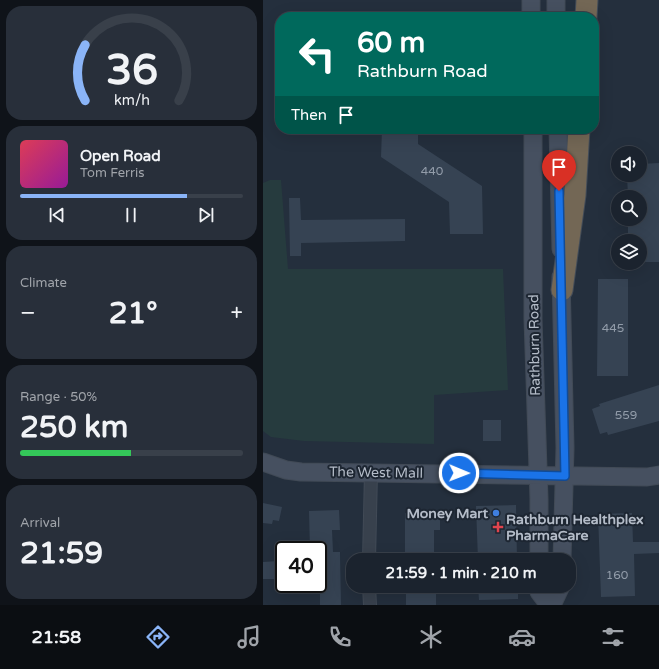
<!DOCTYPE html>
<html lang="en">
<head>
<meta charset="utf-8">
<style>
  :root { --surface:#1b232e; --page:#282f3a; --text:#f1f3f6; --muted:#a0a4aa; --line:#39404a; --accent:#8ab4f7 }
  body { margin:0; font-family:"Varela Round",sans-serif; background:var(--page); color:var(--text); height:100vh; display:flex; flex-direction:column; font-size:15px; white-space:nowrap }
  * { box-sizing:border-box; margin:0 }
  p { font-size:13px; color:var(--muted) }
  .icon { flex:none; width:22px; height:22px; fill:none; stroke:currentColor; stroke-width:2; stroke-linecap:round; stroke-linejoin:round }
  .map { position:relative; flex:1; overflow:hidden }
  .drawer { display:flex; flex-direction:column; gap:6px; padding:6px; background:#0f1319; width:263px }
  .drawer>* { flex:none }
  .guide { position:absolute; left:12px; top:12px; width:324px; height:122px; border-radius:16px; box-shadow:0 4px 16px #0002,0 0 0 1px var(--line); background:#00695c; color:#fff; overflow:hidden }
  .fabs { position:absolute; left:348px; top:146px; display:grid; gap:8px }
  .fabs a { display:grid; place-items:center; width:36px; height:36px; border-radius:50%; background:var(--surface); box-shadow:0 4px 16px #0002,0 0 0 1px var(--line); font-size:20px }
  .speed { position:absolute; left:12px; top:541px; display:flex; gap:8px; font-size:20px; font-weight:700; text-align:center }
  .speed>* { display:grid; place-content:center; width:52px; height:52px; border-radius:50%; background:var(--surface); box-shadow:0 4px 16px #0002,0 0 0 1px var(--line); line-height:1 }
  .speed .limit { border:2px solid #111; border-radius:6px; background:#fff; color:#111 }
  .pin { position:absolute; display:grid; place-items:center; width:34px; height:34px; color:#fff; margin:-41px -17px; border-radius:50% 50% 50% 0; rotate:-45deg; box-shadow:0 0 4px #0007 }
  .pin .icon { rotate:45deg }
  .me { position:absolute; width:44px; margin:-22px; rotate:91deg; stroke-linejoin:round; filter:drop-shadow(0 0 3px #0008) }
  .turn { display:flex; align-items:center; gap:14px; height:84px; padding:0 16px; font-size:18px }
  .turn .icon { width:52px; height:52px; stroke-width:2.5 }
  .turn b { display:block; font-size:28px; line-height:34px }
  .then { display:flex; align-items:center; height:38px; padding:0 16px; background:#0003; gap:8px; font-size:15px }
  .big { font-size:30px; font-weight:700; line-height:1.1 }
  .drawer .tile { flex:1; display:flex; flex-direction:column; justify-content:center; gap:6px; min-width:0; padding:0 14px; border-radius:16px; background:var(--page) }
  .drawer .dial { align-items:center; gap:0 }
  .dial svg { height:104px; overflow:visible; fill:none; stroke:var(--line); stroke-width:7; stroke-linecap:round; text-anchor:middle }
  .dial text { fill:var(--text); stroke:none }
  .song { display:flex; align-items:center; gap:12px }
  .cover { width:48px; height:48px; border-radius:6px; background:linear-gradient(135deg,hsl(350 70% 55%),hsl(300 70% 35%)) }
  .played { height:4px; border-radius:2px; background:linear-gradient(90deg,var(--accent) 75%,var(--line) 75%) }
  .keys { display:flex; justify-content:space-around; direction:ltr }
  .heat { display:flex; justify-content:space-between; align-items:center; font-size:22px; direction:ltr }
  .charge { height:6px; border-radius:3px; background:linear-gradient(90deg,#34c759 50%,var(--line) 0) }
  .trip { position:absolute; left:83px; top:553px; width:230px; height:40px; border-radius:16px; background:var(--surface); box-shadow:0 4px 16px #0002,0 0 0 1px var(--line); font-weight:700; line-height:40px; text-align:center }
  .dock { display:flex; height:64px; justify-content:space-around; align-items:center; background:#0b0e12; color:var(--muted) }
  .dock .icon { width:28px; height:28px }
  .dock .on { color:var(--accent) }
  .dock b { font-size:18px; color:var(--text) }
  main { display:flex; flex:1; min-height:0 }
  .map>svg:first-child { display:block }
  .green { fill:#263b3e }
  .building { fill:#364353 }
  .lines { fill:none; stroke-linecap:round; stroke-linejoin:round }
  .street-casing { stroke:#414a56; stroke-width:14 }
  .secondary-casing { stroke:#414a56; stroke-width:19 }
  .highway-casing { stroke:#434c58; stroke-width:23 }
  .street { stroke:#38414d; stroke-width:12 }
  .secondary { stroke:#465060; stroke-width:17 }
  .highway { stroke:#736755; stroke-width:21 }
  .route-casing { stroke:#114b97; stroke-width:10 }
  .route { stroke:#1a73e8; stroke-width:7 }
  .shop-dot { fill:#3f7fe0; stroke:#1d2632; stroke-width:1.5 }
  .health-dot { fill:#e0444e; stroke:#1d2632; stroke-width:1.5 }
  .labels { text-anchor:middle; stroke-width:4; stroke-linejoin:round; paint-order:stroke }
  .number-label { font-size:12px; fill:#929ca9 }
  .street-label { font-size:14px; fill:#b4bcc8; stroke:#1d2632 }
  .poi-label { font-size:14px; font-weight:bold; fill:#b4bcc8; stroke:#1d2632; text-anchor:end }
</style>
</head>
<body>
<main>
<section class="drawer">
<div class="tile dial"><svg viewBox="0 0 100 80">
<path d="M14 69A42 42 0 1 1 86 69"/>
<path d="M14 69A42 42 0 0 1 14 26" stroke="#8ab4f7"/>
<text x="50" y="56" font-size="32" font-weight="700">36</text>
<text x="50" y="72" font-size="11">km/h</text>
</svg></div>
<div class="tile">
<div class="song"><i class="cover"></i><div><b>Open Road</b><p>Tom Ferris</p></div></div>
<div class="played"></div>
<div class="keys"><svg class="icon" aria-label="previous" viewBox="0 0 24 24"><path d="M18 5L8 12l10 7zM5 5v14"/></svg><svg class="icon" aria-label="pause" viewBox="0 0 24 24"><path d="M8 5v14M16 5v14"/></svg><svg class="icon" aria-label="next" viewBox="0 0 24 24"><path d="M6 5l10 7-10 7zM19 5v14"/></svg></div>
</div>
<div class="tile"><p>Climate</p>
<div class="heat"><a>−</a><b class="big">21°</b><a>+</a></div>
</div>
<div class="tile"><p>Range · 50%</p><b class="big">250 km</b><div class="charge"></div></div>
<div class="tile"><p>Arrival</p><b class="big">21:59</b></div>
</section>
<div class="map">
<svg width="396" height="605" viewBox="0 0 396 605">
  <rect width="100%" height="100%" fill="#242f3d"/>
  <!-- green -->
  <path class="green" d="M7,180H18L25,269H240L245,390L171,395V444L41,441L8,437L0,431V183Z"/>
  <!-- building -->
  <path class="building" d="M119,129H155V144L219,186L220,234H187L186,202L118,157Z
    M396,163V262H377V241H365V219H377V197H365L364,175H377V164Z
    M26,198H37L38,220L142,219V241L38,243V256H27Z
    M335,279H365V376H334Z
    M396,385V421L345,435L344,432L337,434L329,409L337,406L336,404Z
    M220,420H238V441H220Z
    M0,503L19,507L16,521L10,520L9,524L0,523Z
    M253,505L254,560H215L213,506Z
    M76,510L77,530H69L70,552H77L78,605H57V561H55V550H47L46,511Z
    M142,513L177,514V530H171V557H157V560H142Z
    M369,513L370,542H396V553L371,554L372,596L338,597L335,514Z
    M15,561V579H0V562Z
    M143,586H173V605H143Z
    M215,586H255V599L216,600Z"/>
  <g class="lines">
    <!-- street casing -->
    <g class="street-casing">
      <path id="street" d="M106,560L108,472
        M106,586L107,605"/>
    </g>
    <!-- secondary casing -->
    <g class="secondary-casing">
      <path id="secondary" d="M268,0V17
        M293,0V17
        M270,129V319L276,499V560
        M295,129L298,249
        M298,277L302,448L299,560
        M0,462L23,470L38,472L384,477L396,475
        M276,586V592L286,605
        M289,605L298,586"/>
    </g>
    <!-- highway casing -->
    <g class="highway-casing">
      <path id="highway" d="M323,17L324,0
        M299,290L312,195L316,129"/>
    </g>
    <!-- street -->
    <use href="#street" class="street"/>
    <!-- secondary -->
    <use href="#secondary" class="secondary"/>
    <!-- highway -->
    <use href="#highway" class="highway"/>
  </g>
  <g class="lines">
    <!-- route casing -->
    <g class="route-casing">
      <path id="route" d="M196,473L302,476L296,191"/>
    </g>
    <!-- route -->
    <use href="#route" class="route"/>
  </g>
  <!-- markers -->
  <circle class="shop-dot" cx="233" cy="513" r="4"/>
  <path class="health-dot" d="M233 521h4v4h4v4h-4v4h-4v-4h-4v-4h4z"/>
  <g class="labels">
    <!-- number labels -->
    <g class="number-label">
      <text x="169" y="175">440</text>
      <text x="350" y="332">445</text>
      <text x="363" y="419">559</text>
      <text x="354" y="579">160</text>
    </g>
    <!-- street labels -->
    <g class="street-label">
      <text transform="translate(271 345) rotate(-91)" y="5">Rathburn Road</text>
      <text transform="translate(113 472) rotate(1)" y="5">The West Mall</text>
    </g>
    <!-- poi labels -->
    <g class="poi-label">
      <text x="225" y="518">Money Mart</text>
      <text x="243" y="524" text-anchor="start">Rathburn Healthplex<tspan x="243" dy="16">PharmaCare</tspan></text>
    </g>
  </g>
</svg>
<div class="fabs">
<a><svg class="icon" aria-label="sound" viewBox="0 0 24 24"><path d="M4 9h4l5-4v14l-5-4H4zM17 9q2 3 0 6"/></svg></a>
<a><svg class="icon" aria-label="search" viewBox="0 0 24 24"><circle cx="10" cy="10" r="6"/><path d="M15 15l6 6"/></svg></a>
<a><svg class="icon" aria-label="layers" viewBox="0 0 24 24"><path d="M12 4l9 5-9 5-9-5zM3 14l9 5 9-5"/></svg></a>
</div>
<div class="speed"><div class="limit">40</div></div>
<div class="pin" style="left:296px;top:191px;background:#d93025"><svg class="icon" aria-label="arrive" viewBox="0 0 24 24"><path d="M6 21V4h12l-3 4 3 4H6"/></svg></div>
<svg class="me" style="left:196px;top:473px" viewBox="-20 -20 40 40"><circle r="17" fill="#1a73e8" stroke="#fff" stroke-width="3"/><path d="M0-11L8 9 0 5-8 9z" fill="#fff"/></svg>
<div class="trip">21:59 · 1 min · 210 m</div>
<div class="guide">
<div class="turn"><svg class="icon" aria-label="left" viewBox="0 0 24 24"><path d="M17 20v-9H6M10 6l-5 5 5 5"/></svg><div><b>60 m</b>Rathburn Road</div></div>
<div class="then">Then<svg class="icon" aria-label="arrive" viewBox="0 0 24 24"><path d="M6 21V4h12l-3 4 3 4H6"/></svg></div>
</div>
</div>
</main>
<nav class="dock">
<b>21:58</b>
<svg class="icon on" aria-label="directions" viewBox="0 0 24 24"><path d="M12 3l9 9-9 9-9-9zM9 14v-3h6M13 9l2 2-2 2"/></svg>
<svg class="icon" aria-label="music" viewBox="0 0 24 24"><path d="M9 18V5l10-2v13"/><circle cx="6" cy="18" r="3"/><circle cx="16" cy="16" r="3"/></svg>
<svg class="icon" aria-label="phone" viewBox="0 0 24 24"><path d="M5 4h4l2 5-3 2q2 4 5 5l2-3 5 2v4C11 20 4 13 5 4z"/></svg>
<svg class="icon" aria-label="climate" viewBox="0 0 24 24"><path d="M12 3v18M4 7l16 10M4 17L20 7"/></svg>
<svg class="icon" aria-label="car" viewBox="0 0 24 24"><path d="M5 17H2v-5l4-1 3-4h7l3 4 3 1v5h-3M9 17h6M6 11h13"/><circle cx="7" cy="17" r="2"/><circle cx="17" cy="17" r="2"/></svg>
<svg class="icon" aria-label="filters" viewBox="0 0 24 24"><path d="M4 7h16M4 17h16"/><circle cx="9" cy="7" r="2"/><circle cx="15" cy="17" r="2"/></svg>
</nav>
</body>
</html>
